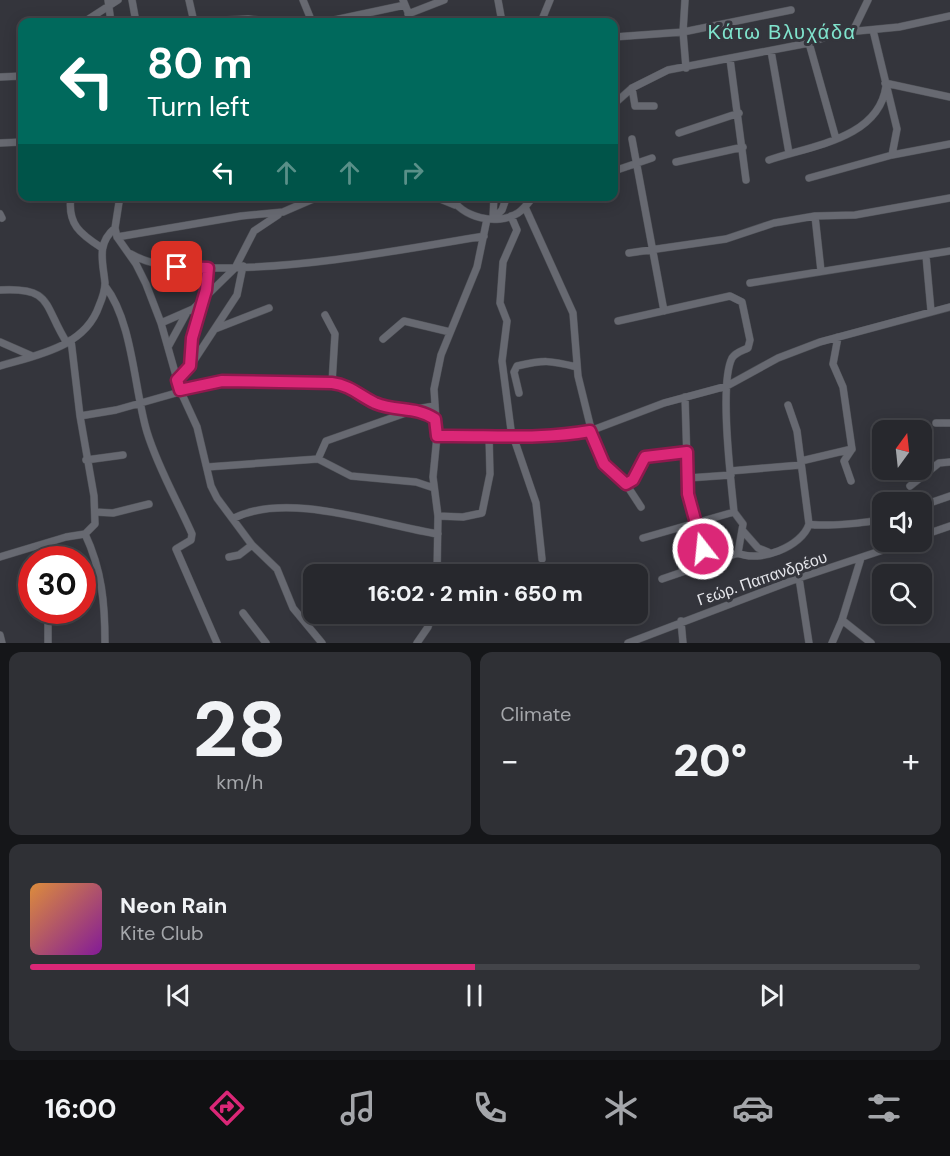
<!DOCTYPE html>
<html lang="en">
<head>
<meta charset="utf-8">
<style>
  :root { --surface:#27282d; --page:#2f3035; --text:#f1f3f6; --muted:#a4a6aa; --line:#434449; --accent:#db2777 }
  body { margin:0; font-family:"DM Sans",sans-serif; background:var(--page); color:var(--text); height:100vh; display:flex; flex-direction:column; font-size:22px; white-space:nowrap }
  * { box-sizing:border-box; margin:0 }
  p { font-size:20px; color:var(--muted) }
  .icon { flex:none; width:33px; height:33px; fill:none; stroke:currentColor; stroke-width:2; stroke-linecap:round; stroke-linejoin:round }
  .map { position:relative; height:643px; overflow:hidden }
  .side { display:flex; flex-direction:column; gap:9px; padding:9px; background:#151619; flex:1 }
  .side>* { flex:none }
  .banner { position:absolute; left:18px; top:18px; width:600px; height:183px; border-radius:12px; box-shadow:0 3px 15px #0003,0 0 0 2px var(--line); background:#00695c; color:#fff; overflow:hidden }
  .needle { width:39px; rotate:15deg }
  .buttons { position:absolute; left:872px; top:420px; display:grid; gap:12px }
  .buttons a { display:grid; place-items:center; width:60px; height:60px; border-radius:12px; background:var(--surface); box-shadow:0 3px 15px #0003,0 0 0 2px var(--line); font-size:30px }
  .speed { position:absolute; left:18px; top:546px; display:flex; gap:12px; font-size:30px; font-weight:700; text-align:center }
  .speed>* { display:grid; place-content:center; width:78px; height:78px; border-radius:50%; background:var(--surface); box-shadow:0 3px 15px #0003,0 0 0 2px var(--line); line-height:1 }
  .speed .limit { border:9px solid #d22; background:#fff; color:#111 }
  .pin { position:absolute; display:grid; place-items:center; width:51px; height:51px; color:#fff; margin:-26px; border-radius:12px; box-shadow:0 3px 9px #0006 }
  .me { position:absolute; width:66px; margin:-33px; rotate:344deg; stroke-linejoin:round; filter:drop-shadow(0 0 4px #0008) }
  .turn { display:flex; align-items:center; gap:21px; height:126px; padding:0 30px; font-size:27px }
  .turn .icon { width:78px; height:78px; stroke-width:2.5 }
  .turn b { display:block; font-size:42px; line-height:51px }
  .lanes { display:flex; align-items:center; height:57px; padding:0 30px; background:#0003; justify-content:center; gap:30px; direction:ltr }
  .lanes .off { opacity:.35 }
  .big { font-size:45px; font-weight:800; line-height:1.1 }
  .side .card { flex:1; display:flex; flex-direction:column; justify-content:center; gap:9px; min-width:0; padding:0 21px; border-radius:12px; background:var(--page) }
  .side .dial { align-items:center; gap:0 }
  .dial b { font-size:78px; line-height:1 }
  .song { display:flex; align-items:center; gap:18px }
  .cover { width:72px; height:72px; border-radius:9px; background:linear-gradient(135deg,hsl(30 70% 55%),hsl(290 70% 35%)) }
  .played { height:6px; border-radius:3px; background:linear-gradient(90deg,var(--accent) 50%,var(--line) 50%) }
  .keys { display:flex; justify-content:space-around; direction:ltr }
  .heat { display:flex; justify-content:space-between; align-items:center; font-size:33px; direction:ltr }
  .side .tiles { flex:1; display:grid; gap:9px; grid-template-columns:1fr 1fr }
  .card:last-child { grid-column:span 2 }
  .trip { position:absolute; left:303px; top:564px; width:345px; height:60px; border-radius:12px; background:var(--surface); box-shadow:0 3px 15px #0003,0 0 0 2px var(--line); font-weight:800; line-height:60px; text-align:center }
  .dock { display:flex; height:96px; justify-content:space-around; align-items:center; background:#101012; color:var(--muted) }
  .dock .icon { width:42px; height:42px }
  .dock .active { color:var(--accent) }
  .dock b { font-size:27px; color:var(--text) }
  .map>svg:first-child { display:block }
  .lines { fill:none; stroke-linecap:round; stroke-linejoin:round }
  .minor-casing { stroke:#4f5157; stroke-width:8 }
  .minor { stroke:#676971; stroke-width:7 }
  .route-casing { stroke:#8e194d; stroke-width:15 }
  .route { stroke:#db2777; stroke-width:10 }
  .labels { text-anchor:middle; stroke-width:6; stroke-linejoin:round; paint-order:stroke }
  .street-label { font-size:16px; fill:#e4e5ea; stroke:#34353c }
  .quarter-label { font-size:20px; letter-spacing:1.5px; fill:#80e4cd; stroke:#34353c }
</style>
</head>
<body>
<div class="map">
<svg width="950" height="643" viewBox="0 0 950 643">
  <rect width="100%" height="100%" fill="#34353c"/>
  <g class="lines">
    <!-- minor casing -->
    <g class="minor-casing">
      <path id="minor" d="M108,0L111,22
        M132,0L136,22
        M189,0L194,22
        M303,0L312,22
        M403,0L412,22
        M498,0L502,22
        M685,0L683,32L686,68
        M408,14L444,0
        M84,22L118,0
        M184,22L248,19L276,22
        M325,22L405,5
        M541,22L550,0
        M873,30L897,129L892,155
        M853,31L868,0
        M614,37L683,32L791,10
        M809,43L836,139
        M771,51L789,153
        M730,59L746,180
        M0,77L22,76
        M885,83L950,97
        M632,88L635,106H654
        M614,104L632,88L668,70L809,43L837,33L899,27L950,16
        M679,133L739,113
        M632,139L664,311
        M0,143L22,142
        M769,160C810,146 879,139 886,86
        M676,162L743,147
        M614,171L652,158
        M809,178L892,155L950,144
        M71,196C67,224 80,234 102,248
        M120,196L115,228L117,237L136,264L146,284L161,323L180,390L197,427L211,486L217,498L252,545L277,569L293,608L322,643
        M433,196L455,205
        M451,196C461,218 497,226 518,213C524,209 529,202 534,196
        M525,207L573,313L578,376L597,453L604,464L626,484L641,507
        M0,214L2,218
        M511,216L517,230L503,262L500,303L507,321L502,361L511,430L536,503L542,559
        M815,216L821,271
        M493,218L494,196
        M493,219L502,210L507,196
        M117,237L241,216L283,212L320,196
        M629,253L726,239L774,223L815,216L855,215L950,198
        M131,254C157,269 187,267 216,268C306,268 395,251 484,236
        M926,256L931,311
        M750,283L950,251
        M105,286C133,322 134,389 147,432C158,468 177,500 192,534L191,540L176,549L217,643
        M0,290C53,287 43,305 67,343
        M325,315L335,334L332,383
        M618,321L730,296L742,302L750,340L748,348C742,351 736,352 732,358C719,384 731,480 734,512L643,538
        M161,323L193,309L235,268L254,231L278,215
        M215,329L269,308
        M838,337L833,364L843,387L852,449L844,461L851,481
        M383,339L404,321L450,332
        M0,342L32,356
        M168,347L186,314
        M190,362L192,338L206,290L208,268
        M0,366C37,355 85,347 99,306C102,299 105,291 105,283C103,262 96,244 115,228
        M177,380L187,371L237,295L243,266
        M519,393L514,372L517,366C544,360 549,360 577,367
        M685,397L688,494L707,564
        M80,416L116,410L222,380L341,384L387,407L417,409L434,406
        M936,423H950
        M437,436L489,435L535,438L590,431L664,403L727,386L778,358L820,342L950,307
        M318,459L326,441L417,409L435,419
        M86,460L123,455
        M801,461L852,449
        M207,467L318,459L351,476L416,482L434,488
        M730,471L801,465
        M688,478L731,475
        M626,484L633,480L645,457L687,452
        M910,486L939,463L950,462
        M921,506L950,496
        M95,512L113,513L149,504
        M438,516L463,517L482,513L490,474L489,435
        M234,518C289,491 380,525 438,534
        M809,524C822,527 869,523 882,519
        M743,531L758,548L768,552
        M85,534C102,570 105,604 105,643
        M921,536L950,526
        M44,544L45,560
        M738,553C759,563 802,547 809,524L797,431L788,405
        M0,557L66,537L85,534L95,524L94,496L80,416L71,340
        M229,557L239,555L252,545
        M437,574L438,516L433,477L437,436L434,389L441,355L477,267L487,219
        M799,578L809,643
        M662,579L738,553L743,524L734,512
        M48,610V643
        M243,613L266,643
        M842,620L871,643
        M681,621L683,643
        M0,635L2,643
        M417,643L428,627L432,614
        M628,643L799,578L907,542
        M832,643L842,620L861,558"/>
    </g>
    <!-- minor -->
    <use href="#minor" class="minor"/>
  </g>
  <g class="lines">
    <!-- route casing -->
    <g class="route-casing">
      <path id="route" d="M177,267L208,268L206,290L192,338L190,366L177,380L180,390L222,381L332,383C350,385 360,396 375,403C396,412 416,406 435,419L437,436C489,435 539,440 590,431L604,464L626,484L633,480L645,457L687,452L688,494L703,549"/>
    </g>
    <!-- route -->
    <use href="#route" class="route"/>
  </g>
  <g class="labels">
    <!-- street labels -->
    <g class="street-label">
      <text transform="translate(762 578) rotate(-19)" y="6">Γεώρ. Παπανδρέου</text>
    </g>
    <!-- quarter labels -->
    <g class="quarter-label">
      <text x="782" y="39">Κάτω Βλυχάδα</text>
    </g>
  </g>
</svg>
<div class="buttons">
<a><svg class="needle" viewBox="-14 -14 28 28"><path d="M0-13l5 13h-10z" fill="#e53935"/><path d="M0 13l5-13h-10z" fill="#a4a6aa"/></svg></a>
<a><svg class="icon" aria-label="sound" viewBox="0 0 24 24"><path d="M4 9h4l5-4v14l-5-4H4zM17 9q2 3 0 6"/></svg></a>
<a><svg class="icon" aria-label="search" viewBox="0 0 24 24"><circle cx="10" cy="10" r="6"/><path d="M15 15l6 6"/></svg></a>
</div>
<div class="speed"><div class="limit">30</div></div>
<div class="pin" style="left:177px;top:267px;background:#d93025"><svg class="icon" aria-label="arrive" viewBox="0 0 24 24"><path d="M6 21V4h12l-3 4 3 4H6"/></svg></div>
<svg class="me" style="left:703px;top:549px" viewBox="-20 -20 40 40"><circle r="17" fill="#db2777" stroke="#fff" stroke-width="3"/><path d="M0-11L8 9 0 5-8 9z" fill="#fff"/></svg>
<div class="trip">16:02 · 2 min · 650 m</div>
<div class="banner">
<div class="turn"><svg class="icon" aria-label="left" viewBox="0 0 24 24"><path d="M17 20v-9H6M10 6l-5 5 5 5"/></svg><div><b>80 m</b>Turn left</div></div>
<div class="lanes"><svg class="icon" aria-label="left" viewBox="0 0 24 24"><path d="M17 20v-9H6M10 6l-5 5 5 5"/></svg><svg class="icon off" aria-label="ahead" viewBox="0 0 24 24"><path d="M12 20V5M6 11l6-6 6 6"/></svg><svg class="icon off" aria-label="ahead" viewBox="0 0 24 24"><path d="M12 20V5M6 11l6-6 6 6"/></svg><svg class="icon off" aria-label="right" viewBox="0 0 24 24"><path d="M7 20v-9h11M14 6l5 5-5 5"/></svg></div>
</div>
</div>
<section class="side">
<div class="tiles">
<div class="card dial"><b>28</b><p>km/h</p></div>
<div class="card"><p>Climate</p>
<div class="heat"><a>−</a><b class="big">20°</b><a>+</a></div>
</div>
<div class="card">
<div class="song"><i class="cover"></i><div><b>Neon Rain</b><p>Kite Club</p></div></div>
<div class="played"></div>
<div class="keys"><svg class="icon" aria-label="previous" viewBox="0 0 24 24"><path d="M18 5L8 12l10 7zM5 5v14"/></svg><svg class="icon" aria-label="pause" viewBox="0 0 24 24"><path d="M8 5v14M16 5v14"/></svg><svg class="icon" aria-label="next" viewBox="0 0 24 24"><path d="M6 5l10 7-10 7zM19 5v14"/></svg></div>
</div>
</div>
</section>
<nav class="dock">
<b>16:00</b>
<svg class="icon active" aria-label="directions" viewBox="0 0 24 24"><path d="M12 3l9 9-9 9-9-9zM9 14v-3h6M13 9l2 2-2 2"/></svg>
<svg class="icon" aria-label="music" viewBox="0 0 24 24"><path d="M9 18V5l10-2v13"/><circle cx="6" cy="18" r="3"/><circle cx="16" cy="16" r="3"/></svg>
<svg class="icon" aria-label="phone" viewBox="0 0 24 24"><path d="M5 4h4l2 5-3 2q2 4 5 5l2-3 5 2v4C11 20 4 13 5 4z"/></svg>
<svg class="icon" aria-label="climate" viewBox="0 0 24 24"><path d="M12 3v18M4 7l16 10M4 17L20 7"/></svg>
<svg class="icon" aria-label="car" viewBox="0 0 24 24"><path d="M5 17H2v-5l4-1 3-4h7l3 4 3 1v5h-3M9 17h6M6 11h13"/><circle cx="7" cy="17" r="2"/><circle cx="17" cy="17" r="2"/></svg>
<svg class="icon" aria-label="filters" viewBox="0 0 24 24"><path d="M4 7h16M4 17h16"/><circle cx="9" cy="7" r="2"/><circle cx="15" cy="17" r="2"/></svg>
</nav>
</body>
</html>
